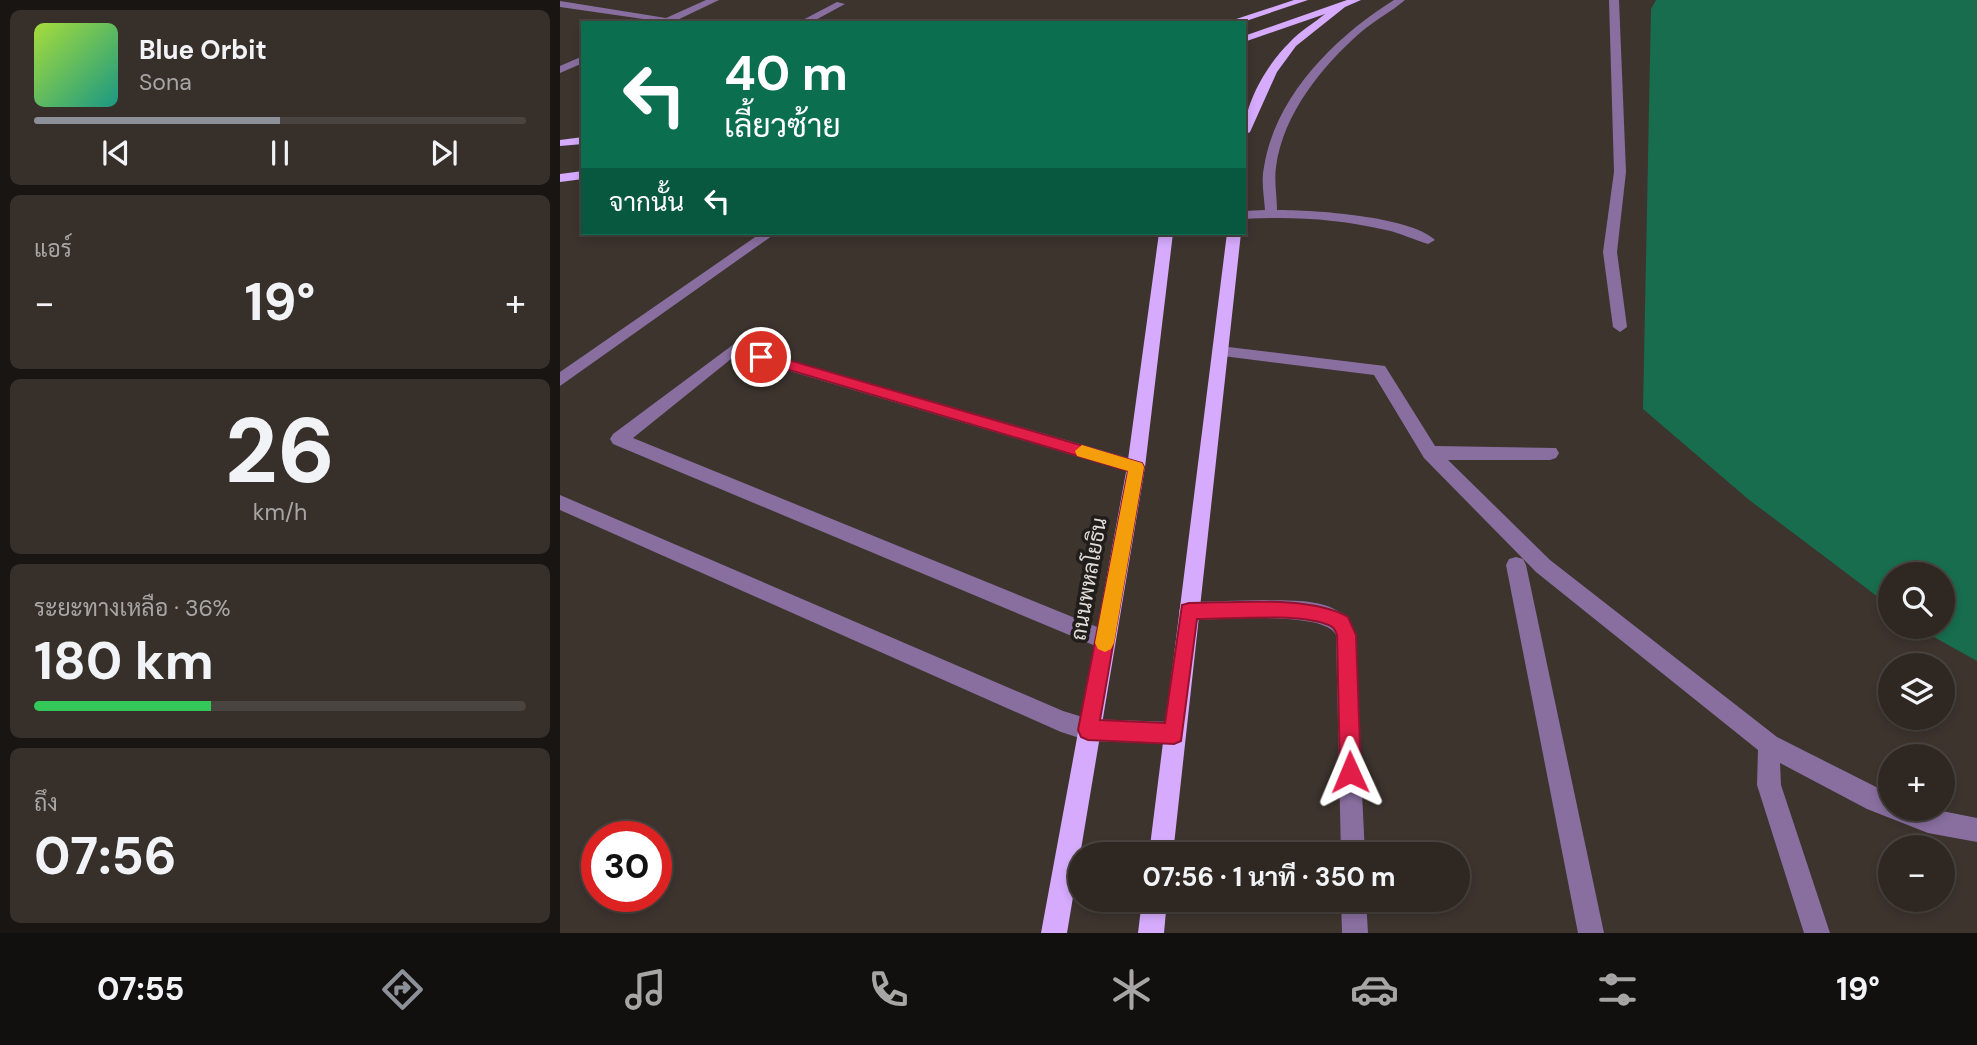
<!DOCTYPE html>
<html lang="th">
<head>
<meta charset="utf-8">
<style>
  :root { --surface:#2e2722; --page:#362f2a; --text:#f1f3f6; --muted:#a7a5a5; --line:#494440; --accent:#8c9099 }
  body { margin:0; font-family:"DM Sans",Sarabun,sans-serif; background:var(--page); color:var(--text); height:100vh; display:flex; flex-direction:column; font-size:26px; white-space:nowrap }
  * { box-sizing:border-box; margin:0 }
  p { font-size:23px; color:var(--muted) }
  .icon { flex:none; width:38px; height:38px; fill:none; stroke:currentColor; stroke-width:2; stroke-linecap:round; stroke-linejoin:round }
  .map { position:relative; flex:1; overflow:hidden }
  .sheet { display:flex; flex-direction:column; gap:10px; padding:10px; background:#191513; width:560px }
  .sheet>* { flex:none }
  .hud { position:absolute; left:21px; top:21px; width:665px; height:214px; border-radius:0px; box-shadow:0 4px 10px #0003,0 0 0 2px var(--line); background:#0b6e4f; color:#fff; overflow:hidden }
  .buttons { position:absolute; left:1318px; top:562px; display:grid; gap:14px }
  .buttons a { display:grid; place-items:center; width:77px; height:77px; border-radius:50%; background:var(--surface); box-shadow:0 4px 10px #0003,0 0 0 2px var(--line); font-size:35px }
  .speed { position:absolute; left:21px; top:821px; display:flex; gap:14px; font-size:35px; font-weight:700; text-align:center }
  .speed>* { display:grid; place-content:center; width:91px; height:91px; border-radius:50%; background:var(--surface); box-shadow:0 4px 10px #0003,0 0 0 2px var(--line); line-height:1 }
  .speed .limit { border:10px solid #d22; background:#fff; color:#111 }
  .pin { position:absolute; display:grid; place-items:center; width:60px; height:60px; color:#fff; margin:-30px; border:4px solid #fff; border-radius:50%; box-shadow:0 2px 7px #0007 }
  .me { position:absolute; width:77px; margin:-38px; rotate:359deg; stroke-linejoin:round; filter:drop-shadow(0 0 5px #0008) }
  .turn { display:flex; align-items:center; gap:24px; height:147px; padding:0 28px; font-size:32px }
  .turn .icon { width:91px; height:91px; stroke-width:2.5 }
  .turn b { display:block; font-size:49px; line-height:60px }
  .then { display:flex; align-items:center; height:66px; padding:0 28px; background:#0003; gap:14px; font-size:26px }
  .big { font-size:52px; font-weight:700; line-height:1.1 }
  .sheet .widget { flex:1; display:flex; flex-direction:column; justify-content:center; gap:10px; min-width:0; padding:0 24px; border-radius:10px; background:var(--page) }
  .sheet .dial { align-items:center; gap:0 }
  .dial b { font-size:91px; line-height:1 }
  .song { display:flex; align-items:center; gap:21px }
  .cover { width:84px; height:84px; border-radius:10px; background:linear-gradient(135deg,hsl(80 70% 55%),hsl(170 70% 35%)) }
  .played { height:7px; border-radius:4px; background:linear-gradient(90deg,var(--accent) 50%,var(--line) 50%) }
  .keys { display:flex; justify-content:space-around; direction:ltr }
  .heat { display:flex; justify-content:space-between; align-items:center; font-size:38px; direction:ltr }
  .charge { height:10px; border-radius:5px; background:linear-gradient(90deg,#34c759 36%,var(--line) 0) }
  .trip { position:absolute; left:508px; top:842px; width:402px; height:70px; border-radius:35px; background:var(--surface); box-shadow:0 4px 10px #0003,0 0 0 2px var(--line); font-weight:700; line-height:70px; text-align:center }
  .dock { display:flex; height:112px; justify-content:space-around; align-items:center; background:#12100e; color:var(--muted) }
  .dock .icon { width:49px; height:49px }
  .dock .active { color:var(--accent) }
  .dock b { font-size:32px; color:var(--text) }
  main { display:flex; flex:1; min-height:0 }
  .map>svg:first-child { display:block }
  .forest { fill:#186d4e }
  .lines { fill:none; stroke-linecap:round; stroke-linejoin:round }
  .minor { fill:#896fa0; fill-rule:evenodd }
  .major { fill:#d6abfd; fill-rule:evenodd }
  .route { fill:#e11d48; stroke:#92132f; stroke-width:2 }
  .slow { fill:#f59e0b }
  .labels { text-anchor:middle; stroke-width:7; stroke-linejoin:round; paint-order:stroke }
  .street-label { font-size:21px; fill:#e3ddda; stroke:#211d1a }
</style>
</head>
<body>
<main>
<section class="sheet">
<div class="widget">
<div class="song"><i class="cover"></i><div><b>Blue Orbit</b><p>Sona</p></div></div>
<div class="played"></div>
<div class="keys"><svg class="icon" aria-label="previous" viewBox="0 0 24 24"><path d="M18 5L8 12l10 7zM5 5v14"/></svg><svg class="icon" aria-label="pause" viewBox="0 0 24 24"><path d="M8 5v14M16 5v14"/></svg><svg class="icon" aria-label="next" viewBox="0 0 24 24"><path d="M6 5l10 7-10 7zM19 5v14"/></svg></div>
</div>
<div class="widget"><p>แอร์</p>
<div class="heat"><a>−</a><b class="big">19°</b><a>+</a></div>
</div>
<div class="widget dial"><b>26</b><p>km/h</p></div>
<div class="widget"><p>ระยะทางเหลือ · 36%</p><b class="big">180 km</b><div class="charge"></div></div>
<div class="widget"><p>ถึง</p><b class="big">07:56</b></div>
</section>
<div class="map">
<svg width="1417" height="933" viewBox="0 0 1417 933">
  <rect width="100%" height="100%" fill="#3d342e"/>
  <!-- forest -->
  <path class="forest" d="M1096,0H1417V661L1356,627L1382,626V574H1330V606L1188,499L1083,409L1091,9Z"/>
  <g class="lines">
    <!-- minor -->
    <path class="minor" d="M146,0H159L111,23L0,7V1L106,18Z
      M834,0H845C831,12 815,20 801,32C762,66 723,114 716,167C714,181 717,196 717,210C753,210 850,216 875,240L868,244C854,240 841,233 826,230C780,219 731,216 684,219V211L705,210C704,196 701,181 704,167C715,96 776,36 834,0Z
      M1049,0H1059L1066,172L1057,252L1067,327L1060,332L1053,327L1043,252L1054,172Z
      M277,2L285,4L250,23H237Z
      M23,56V63L0,73V66Z
      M201,233H216L0,386V372Z
      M174,344L582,462L585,467L582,472L576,474L176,355L73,438L552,633L555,640L552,647L545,649L538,647L53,444L50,439L53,434Z
      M660,346L825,366L875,446L996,448L999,453L996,458L990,460H888L990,560L1217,737L1330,794V808H1367L1417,818V842L1368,833L1307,809L1220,763L1221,785L1270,933H1244L1197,785L1198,750L976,572L864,458L814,375L655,355L652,351Z
      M0,495L503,711L529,719L614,722L622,725L625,733L622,741L614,744L529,741L501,732L0,510Z
      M956,557L963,559L966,565L1044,933H1018L946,565L949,559Z
      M701,600C732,601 779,596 794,629L805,854H781L776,635C765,610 656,620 629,620L622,617L619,611L622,605L629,602Z
      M781,900H806L808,933H782Z"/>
    <!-- major -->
    <path class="major" d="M734,0H748L680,23H664Z
      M787,0H801L785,7L736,46L717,72L690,132L684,135C684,104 707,64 730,42C740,31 754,23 765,14L684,42V36Z
      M23,137V144L0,146V140Z
      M23,171V179L0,182V174Z
      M599,233H613L585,467L507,933H481L567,467Z
      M667,233H681L613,854H589Z
      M582,900H607L604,933H578Z"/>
  </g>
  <!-- route -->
  <path class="route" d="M201,352L582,463L584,467L540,720L605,723L622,605L629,603C673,603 750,595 788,617L796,635L801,772L798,780L790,783L783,780L780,772L777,635C775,629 773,626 766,624C734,613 673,619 637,619L621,741L614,744L528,740L521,737L518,730L568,471L196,360V354Z"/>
  <!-- slow -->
  <path class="slow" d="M522,445L582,463L584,467L554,643L551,649L545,652L538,649L535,643L568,471L517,456L515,451Z"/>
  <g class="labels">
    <!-- street labels -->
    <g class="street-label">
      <text transform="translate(529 579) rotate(-80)" y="7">ถนนพหลโยธิน</text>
    </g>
  </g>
</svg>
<div class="buttons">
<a><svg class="icon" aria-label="search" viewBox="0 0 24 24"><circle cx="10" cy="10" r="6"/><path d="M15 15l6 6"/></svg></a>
<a><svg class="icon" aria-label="layers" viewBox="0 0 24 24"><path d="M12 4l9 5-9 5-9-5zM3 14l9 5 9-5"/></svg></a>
<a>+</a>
<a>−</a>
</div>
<div class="speed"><div class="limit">30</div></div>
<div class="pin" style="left:201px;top:357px;background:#d93025"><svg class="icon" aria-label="arrive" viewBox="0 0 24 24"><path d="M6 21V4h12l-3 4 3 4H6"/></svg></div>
<svg class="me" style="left:790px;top:772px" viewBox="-20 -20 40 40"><path d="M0-17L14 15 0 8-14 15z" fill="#e11d48" stroke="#fff" stroke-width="4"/></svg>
<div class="trip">07:56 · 1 นาที · 350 m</div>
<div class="hud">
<div class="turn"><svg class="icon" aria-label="left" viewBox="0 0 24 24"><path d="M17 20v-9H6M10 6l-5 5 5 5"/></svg><div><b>40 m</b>เลี้ยวซ้าย</div></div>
<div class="then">จากนั้น<svg class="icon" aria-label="left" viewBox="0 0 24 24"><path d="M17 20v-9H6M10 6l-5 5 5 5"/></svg></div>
</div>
</div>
</main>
<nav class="dock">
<b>07:55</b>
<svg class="icon active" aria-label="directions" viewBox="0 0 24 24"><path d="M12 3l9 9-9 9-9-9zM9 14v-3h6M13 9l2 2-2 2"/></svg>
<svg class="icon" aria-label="music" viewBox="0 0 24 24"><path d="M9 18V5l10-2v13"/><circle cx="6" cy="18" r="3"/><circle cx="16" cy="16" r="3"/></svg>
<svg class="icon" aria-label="phone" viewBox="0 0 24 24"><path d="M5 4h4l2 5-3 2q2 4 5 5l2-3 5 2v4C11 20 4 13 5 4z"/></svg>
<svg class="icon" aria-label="climate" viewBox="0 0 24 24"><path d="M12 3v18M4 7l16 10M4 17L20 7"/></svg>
<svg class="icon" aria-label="car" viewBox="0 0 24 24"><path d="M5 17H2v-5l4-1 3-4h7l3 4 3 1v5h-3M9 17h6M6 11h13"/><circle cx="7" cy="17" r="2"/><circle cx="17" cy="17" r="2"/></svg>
<svg class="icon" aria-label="filters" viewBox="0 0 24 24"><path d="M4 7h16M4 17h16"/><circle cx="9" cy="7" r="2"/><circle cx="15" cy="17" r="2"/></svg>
<b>19°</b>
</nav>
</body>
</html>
